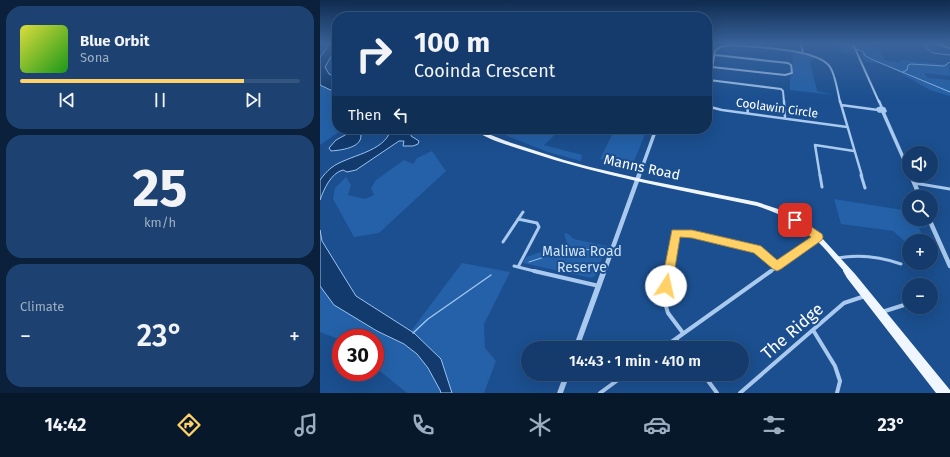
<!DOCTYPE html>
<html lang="en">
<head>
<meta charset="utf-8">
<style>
  :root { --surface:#143b6b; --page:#1d4271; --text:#f1f3f6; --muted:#9dadc1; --line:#33557e; --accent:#ffd166 }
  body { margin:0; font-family:"Fira Sans",sans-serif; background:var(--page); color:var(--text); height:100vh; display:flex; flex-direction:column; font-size:15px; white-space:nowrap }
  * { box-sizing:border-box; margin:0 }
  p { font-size:13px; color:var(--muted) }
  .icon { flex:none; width:22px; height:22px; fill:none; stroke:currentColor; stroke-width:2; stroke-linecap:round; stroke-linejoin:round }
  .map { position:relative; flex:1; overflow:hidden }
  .drawer { display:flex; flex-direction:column; gap:6px; padding:6px; background:#0b203b; width:320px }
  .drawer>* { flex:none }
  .guide { position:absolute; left:12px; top:12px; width:380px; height:122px; border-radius:16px; box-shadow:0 4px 16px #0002,0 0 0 1px var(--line); background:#143b6b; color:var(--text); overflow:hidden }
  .buttons { position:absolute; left:582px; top:146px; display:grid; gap:8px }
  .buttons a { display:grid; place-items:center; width:36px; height:36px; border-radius:50%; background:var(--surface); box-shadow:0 4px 16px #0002,0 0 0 1px var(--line); font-size:20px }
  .speed { position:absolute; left:12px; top:329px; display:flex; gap:8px; font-size:20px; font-weight:700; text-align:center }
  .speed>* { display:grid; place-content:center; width:52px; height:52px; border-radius:50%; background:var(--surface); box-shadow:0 4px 16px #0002,0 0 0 1px var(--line); line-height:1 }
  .speed .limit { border:6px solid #d22; background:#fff; color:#111 }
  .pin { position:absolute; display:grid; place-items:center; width:34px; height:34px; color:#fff; margin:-17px; border-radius:8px; box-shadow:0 2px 6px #0006 }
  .me { position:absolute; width:44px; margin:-22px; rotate:10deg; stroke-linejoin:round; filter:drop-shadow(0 0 3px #0008) }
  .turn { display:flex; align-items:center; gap:14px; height:84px; padding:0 16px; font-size:18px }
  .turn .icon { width:52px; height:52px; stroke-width:2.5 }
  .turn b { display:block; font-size:28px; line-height:34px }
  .then { display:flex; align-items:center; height:38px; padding:0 16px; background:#0003; gap:8px; font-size:15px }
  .big { font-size:30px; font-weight:600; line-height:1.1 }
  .drawer .card { flex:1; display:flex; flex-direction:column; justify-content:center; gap:6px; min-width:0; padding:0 14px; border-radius:16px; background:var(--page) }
  .drawer .dial { align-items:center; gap:0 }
  .dial b { font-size:52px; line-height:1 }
  .song { display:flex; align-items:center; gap:12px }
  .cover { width:48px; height:48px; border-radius:6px; background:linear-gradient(135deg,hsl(60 70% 55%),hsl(120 70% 35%)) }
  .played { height:4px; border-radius:2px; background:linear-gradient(90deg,var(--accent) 80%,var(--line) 80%) }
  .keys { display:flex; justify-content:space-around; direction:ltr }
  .heat { display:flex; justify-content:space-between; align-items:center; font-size:22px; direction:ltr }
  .trip { position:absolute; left:201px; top:341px; width:228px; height:40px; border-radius:20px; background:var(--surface); box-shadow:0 4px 16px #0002,0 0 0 1px var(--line); font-weight:600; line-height:40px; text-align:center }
  .dock { display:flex; height:64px; justify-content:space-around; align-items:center; background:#08182b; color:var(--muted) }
  .dock .icon { width:28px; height:28px }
  .dock .selected { color:var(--accent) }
  .dock b { font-size:18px; color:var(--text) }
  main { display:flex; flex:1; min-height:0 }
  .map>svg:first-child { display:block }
  .green { fill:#2461a8 }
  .water { fill:#123a6d; stroke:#9cc4f0 }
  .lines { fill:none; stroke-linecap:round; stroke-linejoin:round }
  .stream-far1 { stroke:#9cc4f0; stroke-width:1 }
  .stream { stroke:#9cc4f0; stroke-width:1.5 }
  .minor-far3 { stroke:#a9c9ee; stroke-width:2 }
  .minor-far2 { stroke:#a9c9ee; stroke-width:2.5 }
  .minor-far1 { stroke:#a9c9ee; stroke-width:3 }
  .minor { stroke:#a9c9ee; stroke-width:4 }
  .tertiary-far2 { stroke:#a9c9ee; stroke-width:3.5 }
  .tertiary-far1 { stroke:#a9c9ee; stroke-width:4.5 }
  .tertiary { stroke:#a9c9ee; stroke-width:5.5 }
  .primary { fill:#f0f6ff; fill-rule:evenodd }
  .route { fill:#ffd166; stroke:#a68842 }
  .labels { text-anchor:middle; stroke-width:4; stroke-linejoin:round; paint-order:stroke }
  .far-street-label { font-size:12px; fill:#fff; stroke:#1b4f8f }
  .street-label { font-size:14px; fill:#fff; stroke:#1b4f8f }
  .park-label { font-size:14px; fill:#cfe3fa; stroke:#1b4f8f }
  .near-street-label { font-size:17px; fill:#fff; stroke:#1b4f8f }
</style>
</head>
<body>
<main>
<section class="drawer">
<div class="card">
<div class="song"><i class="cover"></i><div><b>Blue Orbit</b><p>Sona</p></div></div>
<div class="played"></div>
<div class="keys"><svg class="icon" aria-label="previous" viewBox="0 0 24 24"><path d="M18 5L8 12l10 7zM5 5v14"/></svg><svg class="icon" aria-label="pause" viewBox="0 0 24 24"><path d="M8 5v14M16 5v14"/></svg><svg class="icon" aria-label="next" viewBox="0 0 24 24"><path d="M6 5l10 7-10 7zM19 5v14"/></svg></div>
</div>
<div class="card dial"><b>25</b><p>km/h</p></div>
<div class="card"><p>Climate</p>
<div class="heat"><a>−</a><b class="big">23°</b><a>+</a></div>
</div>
</section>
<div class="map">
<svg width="630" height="393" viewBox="0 0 630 393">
  <rect width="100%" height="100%" fill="#1b4f8f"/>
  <!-- green -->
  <path class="green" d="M512,44H531L535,54L522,53L519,48Z
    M537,44C553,44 557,46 565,60L580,63L581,60L629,65L630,76L604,73L608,78L630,80V96L610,90L575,70L561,64L545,62Z
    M472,52L496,57L490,61L497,91L514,95L470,90V77L473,75L471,63L473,62Z
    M0,85L17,93V129H23L0,145Z
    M170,129H241L224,145L262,155L261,161L228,152Z
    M295,129H327L313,164L280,159Z
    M112,151L126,171L59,233L34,237L13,199L15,188L26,177L31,185L28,195L45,199L54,195L51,188L56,180L84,160L93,164L97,158Z
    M514,199L589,211V219H603L607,227L599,228L605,241H589V245L573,231L521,224Z
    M247,233L254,239L287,246L275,276L271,278L203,263L206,257L247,243L244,234Z
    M142,263L190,272L164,324L165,348L176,361L164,393H132L121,359L91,331Z
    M0,286C12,300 41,322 57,331C71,339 85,343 97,354C107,364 113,378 120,390L121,393H87L55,367V338H21V340L0,332Z"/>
  <!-- water -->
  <path class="water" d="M10,44H17V46L5,67L9,74L17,78V93L0,85V57Z
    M36,129H39C48,147 23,150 11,151L9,148L16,140Z
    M71,129H89L92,132L91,136L99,141L98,144L93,146H83L84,141H79L36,170L27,172L23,170C11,173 4,189 0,200V180C3,176 7,171 11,168C27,155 65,153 71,129Z
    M0,230L2,241L36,296L94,333L121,359L132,393H121L120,390L108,368L97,354L84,344L57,331L14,305L0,286Z"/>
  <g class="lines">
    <!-- stream-far1 -->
    <path class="stream-far1" d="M524,44L544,52V55L551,59L630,92
      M607,44L609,45L605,47L613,53L630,55
      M583,72L587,70L588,65L591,64L624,66L630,62
      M209,262L249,249L277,250"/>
    <!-- stream -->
    <path class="stream" d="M93,333L108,319L171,275"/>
    <!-- minor-far3 -->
    <path class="minor-far3" d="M481,44L483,53
      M533,44L559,102
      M617,44L630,48
      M392,67L465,75L472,73L471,65L468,63L395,55
      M389,80L461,89L463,91L464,102
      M387,96L395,51L400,47L409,45C431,47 497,48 510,67C515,74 518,93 520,102"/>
    <!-- minor-far2 -->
    <path class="minor-far2" d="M426,101L428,113
      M464,101L465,118
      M520,101L542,176
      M559,101L562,108
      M387,102L390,107L402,110L527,127
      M521,105L558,110
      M500,176L495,145L534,151"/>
    <!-- minor-far1 -->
    <path class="minor-far1" d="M500,175L502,187
      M541,175L545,188
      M594,183L630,189
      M198,219L217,223L219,227L198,267
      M183,242L203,212
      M517,258C540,254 559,256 581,264
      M194,266L218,272
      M349,272L356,233L372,234L437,249L457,266
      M450,272L498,237"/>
    <!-- minor -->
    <path class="minor" d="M214,271L279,286
      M349,271L344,300L348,313L363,333
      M562,312L584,305
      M493,330L515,366L520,381L517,393
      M356,339L363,348
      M343,348L451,271
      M383,374L397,393
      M280,393L306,374
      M420,393L524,303L545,296"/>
    <!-- tertiary-far2 -->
    <path class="tertiary-far2" d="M561,108L564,109L565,111H559L558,109Z
      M563,112L589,171
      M591,175L592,176
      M319,176L336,129"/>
    <!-- tertiary-far1 -->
    <path class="tertiary-far1" d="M591,175L600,197
      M609,219L630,266
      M284,272L319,175"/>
    <!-- tertiary -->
    <path class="tertiary" d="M256,348L284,271
      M240,393L247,374"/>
    <!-- primary -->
    <path class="primary" d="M153,129H158L171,135L186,141L244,160L270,167L326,180L437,202L458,209L477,218L493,230L501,237L535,274L630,390V393H616L527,278L523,271V270C514,260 506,249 496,240C480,223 459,213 437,206C359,190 282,176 206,151C189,145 167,140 153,129Z"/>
  </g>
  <!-- sky -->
  <linearGradient id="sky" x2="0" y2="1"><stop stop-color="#0f2b4f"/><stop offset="0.44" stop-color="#39639b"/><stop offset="1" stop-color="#39639b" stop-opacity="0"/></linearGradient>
  <rect width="630" height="99" fill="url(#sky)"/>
  <!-- route -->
  <path class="route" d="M475,216L502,234L503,237L502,240L461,269L457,271L453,269L434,253L372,238L360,237L352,286L350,290L346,292L342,290L341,286L352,230H372L437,245L441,246L457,260L491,237L472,222L470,220L472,217Z"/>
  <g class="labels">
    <!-- far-street labels -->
    <g class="far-street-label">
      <text transform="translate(457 108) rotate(8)" y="4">Coolawin Circle</text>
    </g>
    <!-- street labels -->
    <g class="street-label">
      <text transform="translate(322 167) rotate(12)" y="5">Manns Road</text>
    </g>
    <!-- park labels -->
    <g class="park-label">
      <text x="262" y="256">Maliwa Road<tspan x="262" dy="16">Reserve</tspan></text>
    </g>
    <!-- near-street labels -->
    <g class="near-street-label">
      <text transform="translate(472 331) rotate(-41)" y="6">The Ridge</text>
    </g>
  </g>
</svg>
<div class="buttons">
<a><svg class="icon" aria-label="sound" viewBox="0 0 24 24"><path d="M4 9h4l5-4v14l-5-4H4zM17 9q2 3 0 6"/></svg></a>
<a><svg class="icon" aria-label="search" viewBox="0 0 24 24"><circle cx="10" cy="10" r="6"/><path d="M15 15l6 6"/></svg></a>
<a>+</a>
<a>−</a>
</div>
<div class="speed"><div class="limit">30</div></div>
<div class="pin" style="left:475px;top:220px;background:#d93025"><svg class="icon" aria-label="arrive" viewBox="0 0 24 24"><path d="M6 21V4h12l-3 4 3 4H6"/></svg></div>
<svg class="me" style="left:346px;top:286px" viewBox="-20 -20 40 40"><circle r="19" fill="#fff"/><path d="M0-13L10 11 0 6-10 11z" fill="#ffd166"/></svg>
<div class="trip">14:43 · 1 min · 410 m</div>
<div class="guide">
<div class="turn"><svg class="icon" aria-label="right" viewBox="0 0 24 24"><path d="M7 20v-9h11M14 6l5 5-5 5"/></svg><div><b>100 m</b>Cooinda Crescent</div></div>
<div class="then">Then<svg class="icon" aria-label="left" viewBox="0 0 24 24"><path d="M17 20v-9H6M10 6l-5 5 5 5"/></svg></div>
</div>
</div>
</main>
<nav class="dock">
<b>14:42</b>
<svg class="icon selected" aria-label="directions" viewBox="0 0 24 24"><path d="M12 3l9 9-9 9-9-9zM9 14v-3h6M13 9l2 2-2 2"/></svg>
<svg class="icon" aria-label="music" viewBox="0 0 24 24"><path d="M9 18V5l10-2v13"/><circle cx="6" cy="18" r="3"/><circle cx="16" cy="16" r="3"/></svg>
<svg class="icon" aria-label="phone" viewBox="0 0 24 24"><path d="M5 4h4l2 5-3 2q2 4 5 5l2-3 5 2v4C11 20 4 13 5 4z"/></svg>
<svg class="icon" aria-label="climate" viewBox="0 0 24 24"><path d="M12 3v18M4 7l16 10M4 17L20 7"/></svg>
<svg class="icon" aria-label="car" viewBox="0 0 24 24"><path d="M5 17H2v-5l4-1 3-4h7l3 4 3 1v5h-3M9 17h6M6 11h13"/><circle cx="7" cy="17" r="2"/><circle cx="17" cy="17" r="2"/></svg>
<svg class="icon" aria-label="filters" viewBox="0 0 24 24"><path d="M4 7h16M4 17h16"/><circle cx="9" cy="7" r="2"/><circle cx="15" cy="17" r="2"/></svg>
<b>23°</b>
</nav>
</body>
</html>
